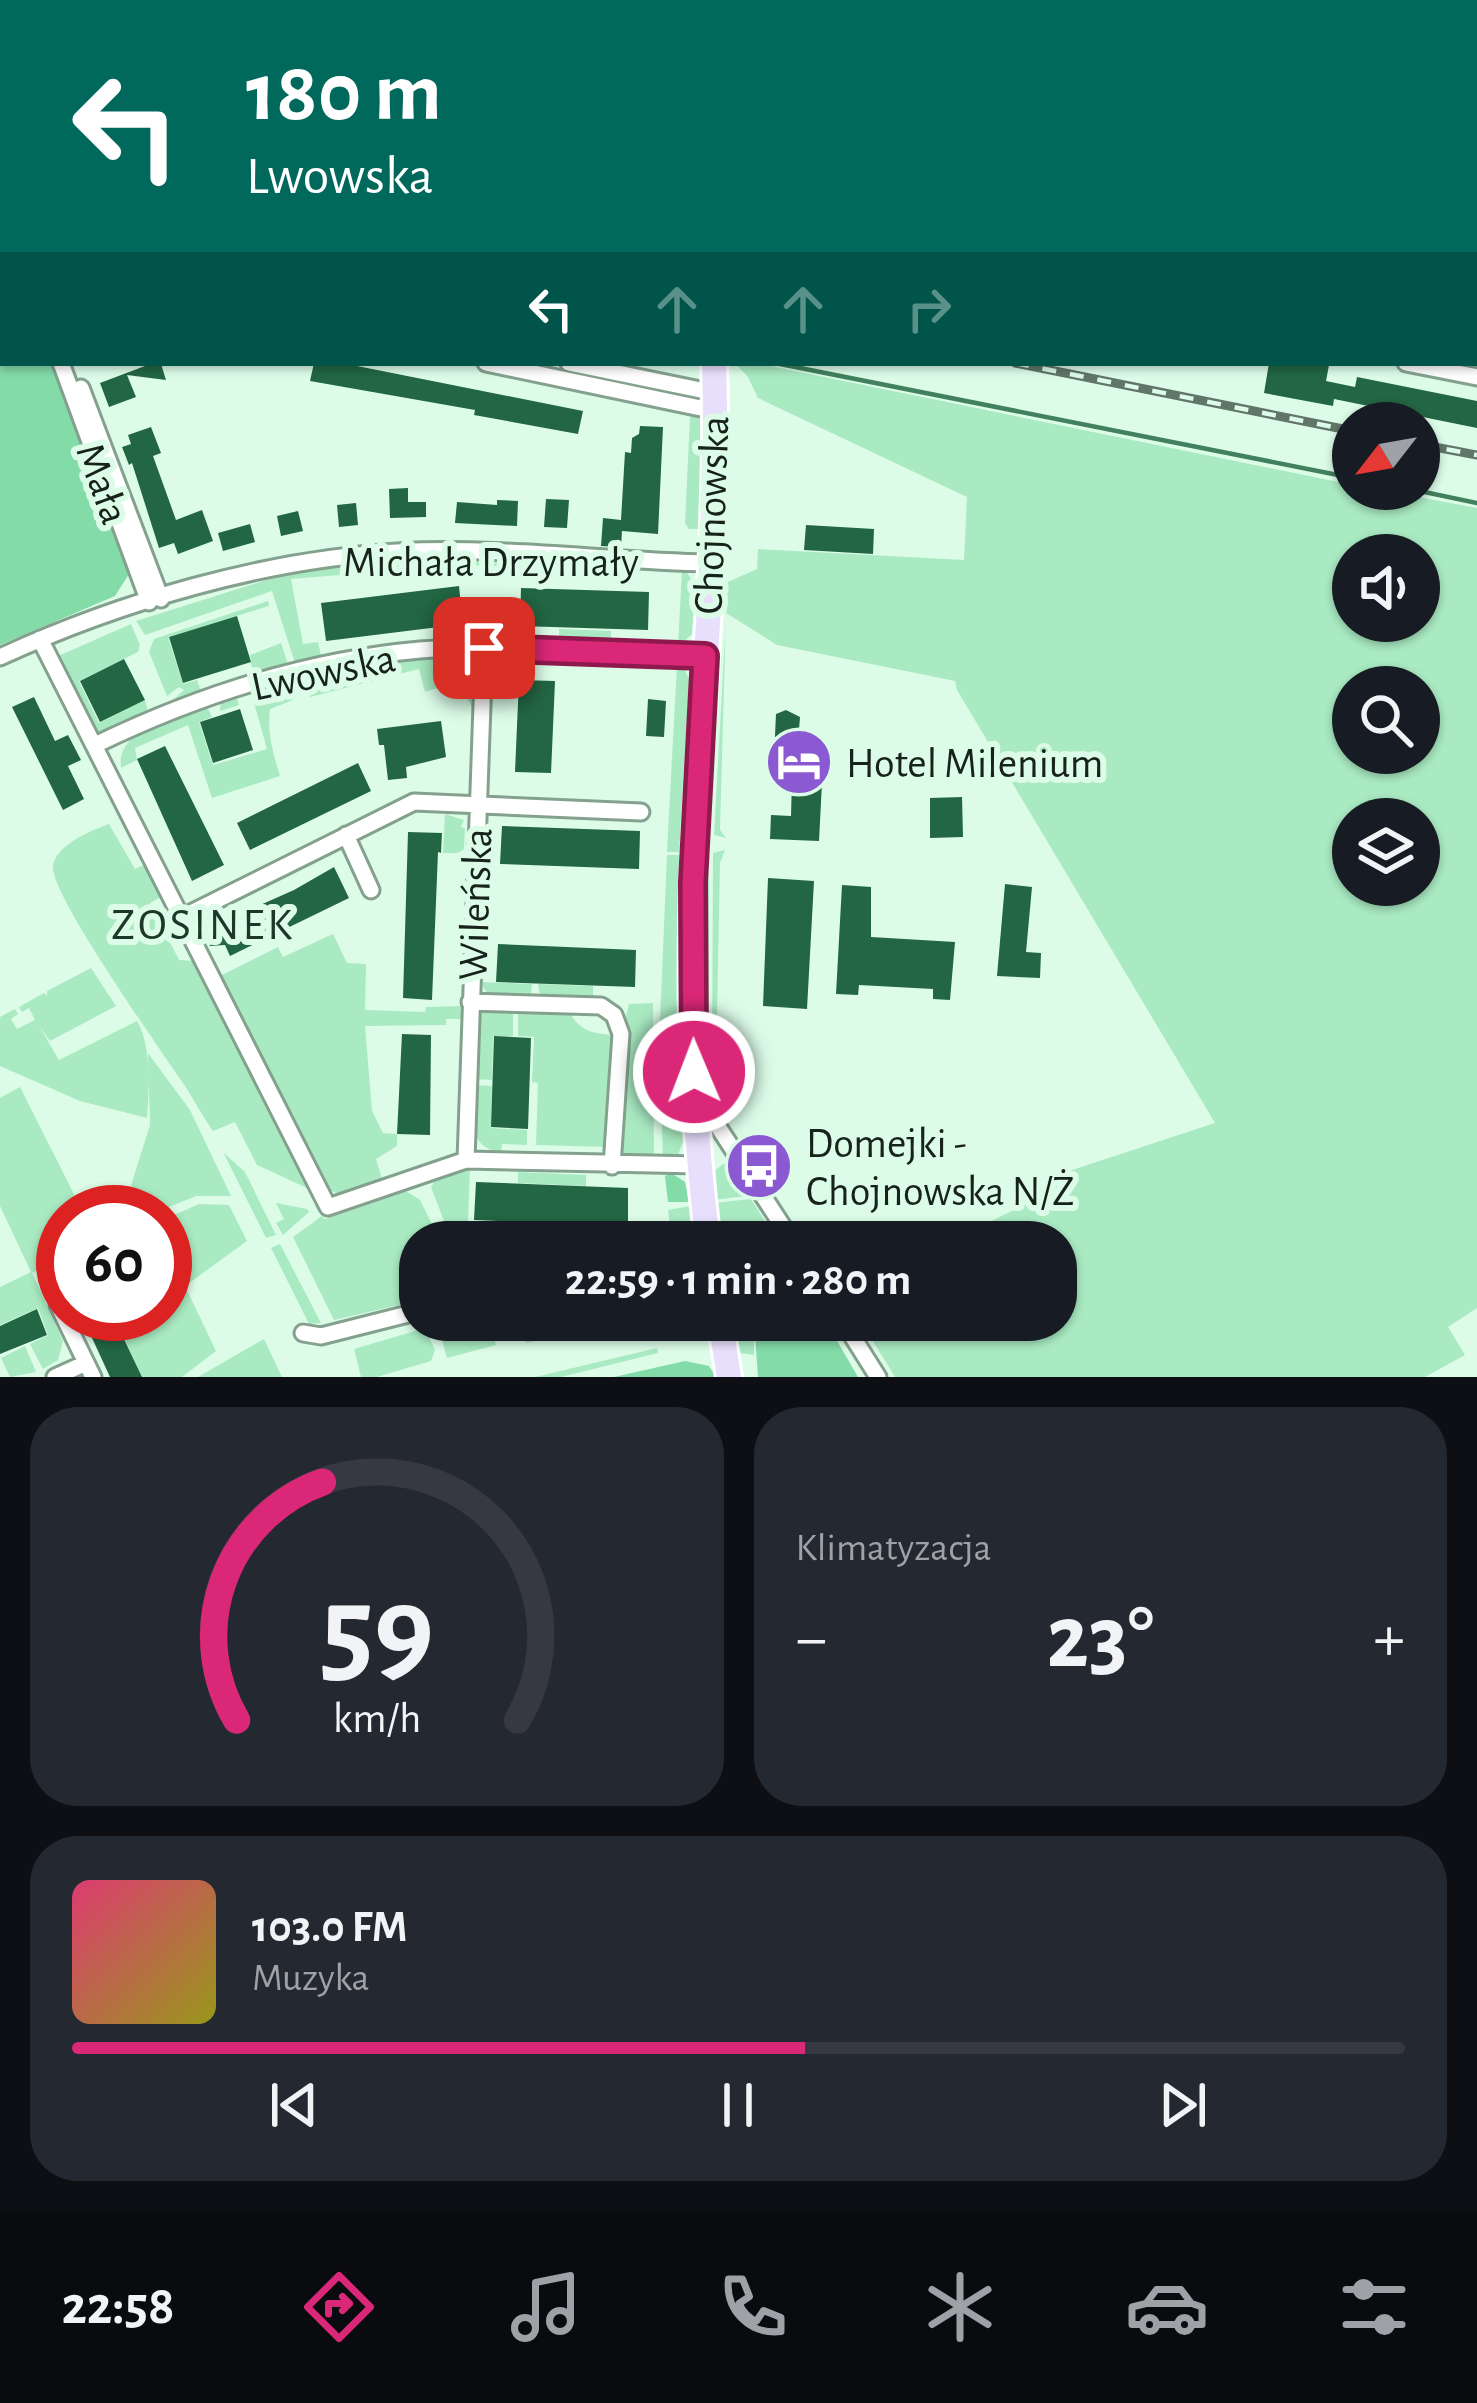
<!DOCTYPE html>
<html lang="pl">
<head>
<meta charset="utf-8">
<style>
  :root { --surface:#171b24; --page:#242831; --text:#f1f3f6; --muted:#9ea1a6; --line:#363941; --accent:#db2777 }
  body { margin:0; font-family:"Alegreya Sans",sans-serif; background:var(--page); color:var(--text); height:100vh; display:flex; flex-direction:column; font-size:45px; white-space:nowrap }
  * { box-sizing:border-box; margin:0 }
  p { font-size:39px; color:var(--muted) }
  .icon { flex:none; width:66px; height:66px; fill:none; stroke:currentColor; stroke-width:2; stroke-linecap:round; stroke-linejoin:round }
  .map { position:relative; height:1377px; overflow:hidden }
  .side { display:flex; flex-direction:column; gap:30px; padding:30px; background:#0d0f14; flex:1 }
  .side>* { flex:none }
  .banner { position:absolute; left:0px; top:0px; width:1479px; height:366px; box-shadow:0 3px 9px #0004; background:#00695c; color:#fff; overflow:hidden }
  .needle { width:78px; rotate:239deg }
  .fabs { position:absolute; left:1332px; top:402px; display:grid; gap:24px }
  .fabs a { display:grid; place-items:center; width:108px; height:108px; border-radius:50%; background:var(--surface); box-shadow:0 3px 9px #0004; font-size:60px }
  .speed { position:absolute; left:36px; top:1185px; display:flex; gap:24px; font-size:60px; font-weight:700; text-align:center }
  .speed>* { display:grid; place-content:center; width:156px; height:156px; border-radius:50%; background:var(--surface); box-shadow:0 3px 9px #0004; line-height:1 }
  .speed .limit { border:18px solid #d22; background:#fff; color:#111 }
  .pin { position:absolute; display:grid; place-items:center; width:102px; height:102px; color:#fff; margin:-51px; border-radius:24px; box-shadow:0 6px 18px #0006 }
  .me { position:absolute; width:132px; margin:-66px; rotate:359deg; stroke-linejoin:round; filter:drop-shadow(0 0 9px #0008) }
  .turn { display:flex; align-items:center; gap:42px; height:252px; padding:0 48px; font-size:54px }
  .turn .icon { width:156px; height:156px; stroke-width:2.5 }
  .turn b { display:block; font-size:84px; line-height:102px }
  .lanes { display:flex; align-items:center; height:114px; padding:0 48px; background:#0003; justify-content:center; gap:60px; direction:ltr }
  .lanes .off { opacity:.35 }
  .big { font-size:90px; font-weight:700; line-height:1.1 }
  .side .card { flex:1; display:flex; flex-direction:column; justify-content:center; gap:18px; min-width:0; padding:0 42px; border-radius:48px; background:var(--page) }
  .side .dial { align-items:center; gap:0 }
  .dial svg { height:312px; overflow:visible; fill:none; stroke:var(--line); stroke-width:7; stroke-linecap:round; text-anchor:middle }
  .dial text { fill:var(--text); stroke:none }
  .song { display:flex; align-items:center; gap:36px }
  .cover { width:144px; height:144px; border-radius:18px; background:linear-gradient(135deg,hsl(340 70% 55%),hsl(60 70% 35%)) }
  .played { height:12px; border-radius:6px; background:linear-gradient(90deg,var(--accent) 55%,var(--line) 55%) }
  .keys { display:flex; justify-content:space-around; direction:ltr }
  .heat { display:flex; justify-content:space-between; align-items:center; font-size:66px; direction:ltr }
  .side .tiles { flex:1; display:grid; gap:30px; grid-template-columns:1fr 1fr }
  .card:last-child { grid-column:span 2 }
  .trip { position:absolute; left:399px; top:1221px; width:678px; height:120px; border-radius:48px; background:var(--surface); box-shadow:0 3px 9px #0004; font-weight:700; line-height:120px; text-align:center }
  .dock { display:flex; height:192px; justify-content:space-around; align-items:center; background:#090b0e; color:var(--muted) }
  .dock .icon { width:84px; height:84px }
  .dock .current { color:var(--accent) }
  .dock b { font-size:54px; color:var(--text) }
  .map>svg:first-child { display:block }
  .green { fill:#a9eac2; fill-rule:evenodd }
  .forest { fill:#83dba8 }
  .lines { fill:none; stroke-linecap:round; stroke-linejoin:round }
  .stream { stroke:#41815d; stroke-width:4.5 }
  .building { fill:#226643 }
  .minor-casing { stroke:#84a18e; stroke-width:21 }
  .primary-casing { stroke:#fff; stroke-width:30 }
  .minor { stroke:#fff; stroke-width:15 }
  .primary { stroke:#e8dffc; stroke-width:24 }
  .rail-casing { stroke:#617568; stroke-width:9 }
  .rail { stroke:#dcfce8; stroke-width:4.5; stroke-dasharray:14; stroke-linecap:butt }
  .route-casing { stroke:#8e194d; stroke-width:30 }
  .route { stroke:#db2777; stroke-width:21 }
  .labels { text-anchor:middle; stroke-width:12; stroke-linejoin:round; paint-order:stroke }
  .street-label { font-size:42px; fill:#16221a; stroke:#dcfce8 }
  .poi-label { font-size:42px; fill:#16221a; stroke:#dcfce8; text-anchor:start }
  .neighbourhood-label { font-size:45px; letter-spacing:3px; fill:#1d3728; stroke:#dcfce8 }
</style>
</head>
<body>
<div class="map">
<svg width="1477" height="1377" viewBox="0 0 1477 1377">
  <rect width="100%" height="100%" fill="#dcfce8"/>
  <!-- green -->
  <path class="green" d="M735,363H756L1353,485V489H1376L1477,508V1308L1448,1327L1465,1355L1425,1377H895L860,1320H1056V1242H947L1048,1194L1063,1173L1215,1123L957,690L955,681L777,645L726,613L720,830L726,838L714,835L728,582L757,569L758,549L964,560L967,497L758,398L748,377ZM1353,555H1419V621H1353ZM1419,687V753H1353V687ZM1419,819V885H1353V819Z
    M694,414L702,419L698,529H689L685,523L690,418Z
    M435,560L650,571L465,565L291,579L303,644L318,642L321,656L295,663L272,591L145,635L136,621L292,572L374,561Z
    M682,569C702,581 693,613 692,634L678,647Z
    M724,578L710,833L707,830L720,581Z
    M268,601L269,606L168,637L183,684L197,680L202,694L172,701L184,690L179,687L167,696L149,652L154,639Z
    M131,624L140,645L138,652L79,681L99,723L145,700L148,713L96,736L56,657Z
    M559,629L611,631V641L559,639Z
    M281,643L288,664L253,674L250,655Z
    M423,657C456,657 474,678 474,710L457,682L425,692L419,669L310,697L303,684L312,676Z
    M677,664L684,668L692,686L682,852H667Z
    M281,682L293,700L270,709C267,733 273,753 280,776L212,798L188,725L135,748L137,760L121,768C116,728 176,716 206,704L212,717L199,722L213,765L267,749L251,692L236,696L239,705L220,711L221,699Z
    M445,814L464,820L461,827L465,828L464,849L458,853H443Z
    M109,824L135,869L144,865L161,897L150,903L179,960L195,961L309,1189L257,1165L235,1122L213,1131C200,1113 191,1093 178,1076C156,1043 54,899 53,868C53,846 92,830 109,824Z
    M725,850L720,863L716,1066H712L713,853Z
    M667,855H682L681,1041L685,1138L676,1159H663L659,1044Z
    M709,856V1066L705,1064V861Z
    M333,934L347,963L366,964L365,1010L425,1012L426,1007L462,1006L461,1019H446V1025L365,1026L372,1111L383,1133L397,1134V1146L376,1159L384,1185L342,1195L324,1188L220,987L226,984L222,975L278,947L283,957Z
    M91,968L116,1006L50,1041L39,1026L59,1060L137,1021C152,1047 149,1089 147,1118L80,1101L0,1066V1017L15,1009L18,1014L11,1019L17,1029L35,1020L29,1008L22,1012L19,1007L44,993L47,996V991Z
    M480,982L532,984L531,994L487,993Z
    M538,984L593,986V996H540Z
    M653,1003L654,1161L622,1157L619,1149L624,1024L629,1004Z
    M486,1009H513V1036H493L492,1080L473,1079L476,1017Z
    M518,1009L569,1011C579,1031 593,1034 615,1035L609,1147L536,1145L538,1083L532,1082L534,1037L518,1036Z
    M148,1053L190,1110L231,1196H196L157,1212H131L128,1195L150,1125Z
    M473,1085L492,1086L491,1128L527,1130V1145L502,1144L501,1152C465,1148 472,1112 473,1085Z
    M20,1087L83,1212H63V1257L32,1273L63,1341L58,1360L43,1369L30,1344L48,1335L38,1308L0,1325V1287L31,1272L0,1206V1098Z
    M223,1152L245,1172L276,1235L266,1238Z
    M723,1164L735,1166L755,1195L713,1200L711,1174Z
    M470,1167L468,1221L628,1227V1242H452L431,1187L438,1176Z
    M518,1172L586,1175V1186L518,1183Z
    M406,1191L420,1200L441,1242H420V1300L334,1320L293,1237L322,1216L325,1219Z
    M751,1199L777,1240L784,1242H717L713,1203Z
    M276,1203L307,1209L309,1212L283,1235L276,1223L284,1219Z
    M199,1204L229,1205L247,1241L185,1286L216,1351L182,1377H142L113,1314H165V1219Z
    M690,1206L693,1242H672L668,1210Z
    M280,1244L321,1323L309,1324L271,1248Z
    M457,1320H488L496,1345L447,1358L438,1325Z
    M545,1320H587L589,1328L526,1343L523,1332L546,1326Z
    M728,1320H754V1355L732,1352Z
    M425,1328L435,1350L431,1361L377,1377H361L354,1349Z
    M264,1339L282,1377H198Z
    M25,1346L36,1372L10,1377L1,1358Z
    M657,1348L658,1353L561,1377H535Z"/>
  <!-- forest -->
  <path class="forest" d="M0,240L3,363H51L131,571L115,596L0,645Z
    M671,1173L685,1182L689,1202H668L665,1176Z
    M754,1320H825L858,1377H758Z
    M685,1361L709,1366L716,1377H614Z"/>
  <g class="lines">
    <!-- stream -->
    <path class="stream" d="M0,268H3
      M775,363L1353,478
      M1410,489L1477,503"/>
  </g>
  <!-- building -->
  <path class="building" d="M144,363L161,364L166,380L127,375L136,397L109,407L100,383L145,366Z
    M314,363H342L583,411L578,434L474,415L475,410L310,381Z
    M1269,363H1318L1329,365L1326,381L1355,387L1357,377L1477,401V428L1334,399L1333,406L1264,393Z
    M640,426L663,427L658,534L622,531L621,547L601,546L603,518L621,520L625,452L631,453L632,438L639,434Z
    M151,427L161,453L153,456L176,520L202,510L213,541L178,554L174,543L159,548L132,463L129,465L122,447L131,444L128,435Z
    M408,488V502H426V517L390,518L389,489Z
    M546,499L569,500L567,528L544,527Z
    M497,500L518,501L517,526L455,523L457,502L497,505Z
    M356,503L358,525L339,527L337,505Z
    M298,511L303,531L281,536L277,516Z
    M250,524L255,542L223,551L218,533Z
    M806,525L874,529L873,554L804,550Z
    M459,586L463,624L326,641L321,603Z
    M521,588L649,592L648,630L520,626Z
    M237,616L251,662L183,683L169,637Z
    M124,659L145,700L100,722L80,681Z
    M519,680L555,681L551,773L515,772Z
    M34,697L55,741L68,735L81,760L68,766L84,799L63,810L12,707Z
    M648,699L666,701L664,737L646,736Z
    M240,709L253,750L213,763L200,722Z
    M786,710L800,717L798,743L824,744L819,841L770,839L771,815L791,816L792,779L773,778L776,714Z
    M441,721L446,757L406,767L407,778L388,780L384,745H379L377,729Z
    M165,746L224,865L192,881L137,759Z
    M358,763L371,791L250,850L237,823Z
    M962,797L963,837L930,838V798Z
    M502,826L640,831L639,869L500,864Z
    M408,832L442,833L441,853L438,852L432,1000L403,998Z
    M334,867L349,898L230,956L225,945L209,946L221,937L215,925L294,890Z
    M768,878L814,881L807,1009L763,1006Z
    M1005,884L1032,887L1026,952L1041,953L1040,978L997,976Z
    M842,885L871,887V937L955,942L950,1000L933,999V989L859,985L858,995L836,994Z
    M498,944L636,950L635,987L496,982Z
    M402,1034L431,1035L430,1135L397,1134Z
    M494,1036L531,1038L528,1129L491,1127Z
    M476,1182L628,1188V1226L474,1220Z
    M37,1309L47,1335L0,1354V1326Z
    M81,1314H112L142,1377H110Z"/>
  <g class="lines">
    <!-- minor casing -->
    <g class="minor-casing">
      <path id="minor" d="M68,0L69,3
        M214,0L215,3
        M318,0L320,3
        M1468,0L1469,3
        M1001,3L1008,0
        M1245,3L1253,0
        M1476,18L1477,21
        M0,74L3,75
        M61,363L149,602
        M486,363L715,411
        M569,363L715,393
        M1406,363L1477,377
        M81,388L161,599
        M40,639L328,1207L466,1160L699,1165
        M0,657C119,602 266,559 397,552C501,546 606,561 710,563
        M95,745C196,696 308,660 420,650C514,642 611,653 705,656
        M346,835L371,890
        M181,918L414,802L641,812
        M470,1002L601,1006L614,1015L621,1034L612,1166
        M696,1114L717,1125L793,1242
        M466,1160L484,648
        M58,1305L93,1377
        M842,1320L878,1377
        M303,1333L321,1336L420,1311
        M55,1377L86,1363"/>
    </g>
    <!-- primary casing -->
    <g class="primary-casing">
      <path id="primary" d="M632,0L633,3
        M708,1242C693,1124 689,1004 693,885C699,711 720,537 714,363
        M720,1320L729,1377"/>
    </g>
    <!-- minor -->
    <use href="#minor" class="minor"/>
    <!-- primary -->
    <use href="#primary" class="primary"/>
    <!-- rail casing -->
    <g class="rail-casing">
      <path id="rail" d="M0,160L3,161
        M1015,363L1353,431
        M1419,444L1477,455"/>
    </g>
    <!-- rail -->
    <use href="#rail" class="rail"/>
  </g>
  <g class="lines">
    <!-- route casing -->
    <g class="route-casing">
      <path id="route" d="M484,648L705,656L693,882L694,1072"/>
    </g>
    <!-- route -->
    <use href="#route" class="route"/>
  </g>
  <!-- icons -->
  <defs>
    <g id="hotel-disc" transform="scale(3.45)"><circle r="9.5" fill="#8b5ad3" stroke="#dcfce8"/><path d="M-6-4.5h1.5V1H6V5H4.5V3h-9V5H-6ZM-4 0a1.8 1.8 0 1 1 3.6 0ZM.5 0V-2.5h3Q6-2.5 6 0Z" fill="#fff"/></g>
    <g id="bus-disc" transform="scale(3.45)"><circle r="9.5" fill="#8b5ad3" stroke="#dcfce8"/><path d="M-5-6H5V4H4V6H2V4H-2V6H-4V4H-5ZM-3.5-4V0h7V-4ZM-3.5 1.2v1.5H-2V1.2ZM2 1.2v1.5H3.5V1.2Z" fill="#fff"/></g>
  </defs>
  <g fill-rule="evenodd">
    <use href="#hotel-disc" x="799" y="762"/>
    <use href="#bus-disc" x="759" y="1166"/>
  </g>
  <g class="labels">
    <!-- street labels -->
    <g class="street-label">
      <text transform="translate(104 483) rotate(70)" y="15">Mała</text>
      <text transform="translate(710 515) rotate(-88)" y="15">Chojnowska</text>
      <text x="491" y="576">Michała Drzymały</text>
      <text transform="translate(323 671) rotate(-12)" y="15">Lwowska</text>
      <text transform="translate(474 904) rotate(-88)" y="15">Wileńska</text>
    </g>
    <!-- poi labels -->
    <g class="poi-label">
      <text x="846" y="777">Hotel Milenium</text>
      <text x="806" y="1157">Domejki -<tspan x="806" dy="48">Chojnowska N/Ż</tspan></text>
    </g>
    <!-- neighbourhood labels -->
    <g class="neighbourhood-label">
      <text x="203" y="939">ZOSINEK</text>
    </g>
  </g>
</svg>
<div class="fabs">
<a><svg class="needle" viewBox="-14 -14 28 28"><path d="M0-13l5 13h-10z" fill="#e53935"/><path d="M0 13l5-13h-10z" fill="#9ea1a6"/></svg></a>
<a><svg class="icon" aria-label="sound" viewBox="0 0 24 24"><path d="M4 9h4l5-4v14l-5-4H4zM17 9q2 3 0 6"/></svg></a>
<a><svg class="icon" aria-label="search" viewBox="0 0 24 24"><circle cx="10" cy="10" r="6"/><path d="M15 15l6 6"/></svg></a>
<a><svg class="icon" aria-label="layers" viewBox="0 0 24 24"><path d="M12 4l9 5-9 5-9-5zM3 14l9 5 9-5"/></svg></a>
</div>
<div class="speed"><div class="limit">60</div></div>
<div class="pin" style="left:484px;top:648px;background:#d93025"><svg class="icon" aria-label="arrive" viewBox="0 0 24 24"><path d="M6 21V4h12l-3 4 3 4H6"/></svg></div>
<svg class="me" style="left:694px;top:1072px" viewBox="-20 -20 40 40"><circle r="17" fill="#db2777" stroke="#fff" stroke-width="3"/><path d="M0-11L8 9 0 5-8 9z" fill="#fff"/></svg>
<div class="trip">22:59 · 1 min · 280 m</div>
<div class="banner">
<div class="turn"><svg class="icon" aria-label="left" viewBox="0 0 24 24"><path d="M17 20v-9H6M10 6l-5 5 5 5"/></svg><div><b>180 m</b>Lwowska</div></div>
<div class="lanes"><svg class="icon" aria-label="left" viewBox="0 0 24 24"><path d="M17 20v-9H6M10 6l-5 5 5 5"/></svg><svg class="icon off" aria-label="ahead" viewBox="0 0 24 24"><path d="M12 20V5M6 11l6-6 6 6"/></svg><svg class="icon off" aria-label="ahead" viewBox="0 0 24 24"><path d="M12 20V5M6 11l6-6 6 6"/></svg><svg class="icon off" aria-label="right" viewBox="0 0 24 24"><path d="M7 20v-9h11M14 6l5 5-5 5"/></svg></div>
</div>
</div>
<section class="side">
<div class="tiles">
<div class="card dial"><svg viewBox="0 0 100 80">
<path d="M14 69A42 42 0 1 1 86 69"/>
<path d="M14 69A42 42 0 0 1 36 8" stroke="#db2777"/>
<text x="50" y="56" font-size="32" font-weight="700">59</text>
<text x="50" y="72" font-size="11">km/h</text>
</svg></div>
<div class="card"><p>Klimatyzacja</p>
<div class="heat"><a>−</a><b class="big">23°</b><a>+</a></div>
</div>
<div class="card">
<div class="song"><i class="cover"></i><div><b>103.0 FM</b><p>Muzyka</p></div></div>
<div class="played"></div>
<div class="keys"><svg class="icon" aria-label="previous" viewBox="0 0 24 24"><path d="M18 5L8 12l10 7zM5 5v14"/></svg><svg class="icon" aria-label="pause" viewBox="0 0 24 24"><path d="M8 5v14M16 5v14"/></svg><svg class="icon" aria-label="next" viewBox="0 0 24 24"><path d="M6 5l10 7-10 7zM19 5v14"/></svg></div>
</div>
</div>
</section>
<nav class="dock">
<b>22:58</b>
<svg class="icon current" aria-label="directions" viewBox="0 0 24 24"><path d="M12 3l9 9-9 9-9-9zM9 14v-3h6M13 9l2 2-2 2"/></svg>
<svg class="icon" aria-label="music" viewBox="0 0 24 24"><path d="M9 18V5l10-2v13"/><circle cx="6" cy="18" r="3"/><circle cx="16" cy="16" r="3"/></svg>
<svg class="icon" aria-label="phone" viewBox="0 0 24 24"><path d="M5 4h4l2 5-3 2q2 4 5 5l2-3 5 2v4C11 20 4 13 5 4z"/></svg>
<svg class="icon" aria-label="climate" viewBox="0 0 24 24"><path d="M12 3v18M4 7l16 10M4 17L20 7"/></svg>
<svg class="icon" aria-label="car" viewBox="0 0 24 24"><path d="M5 17H2v-5l4-1 3-4h7l3 4 3 1v5h-3M9 17h6M6 11h13"/><circle cx="7" cy="17" r="2"/><circle cx="17" cy="17" r="2"/></svg>
<svg class="icon" aria-label="filters" viewBox="0 0 24 24"><path d="M4 7h16M4 17h16"/><circle cx="9" cy="7" r="2"/><circle cx="15" cy="17" r="2"/></svg>
</nav>
</body>
</html>
